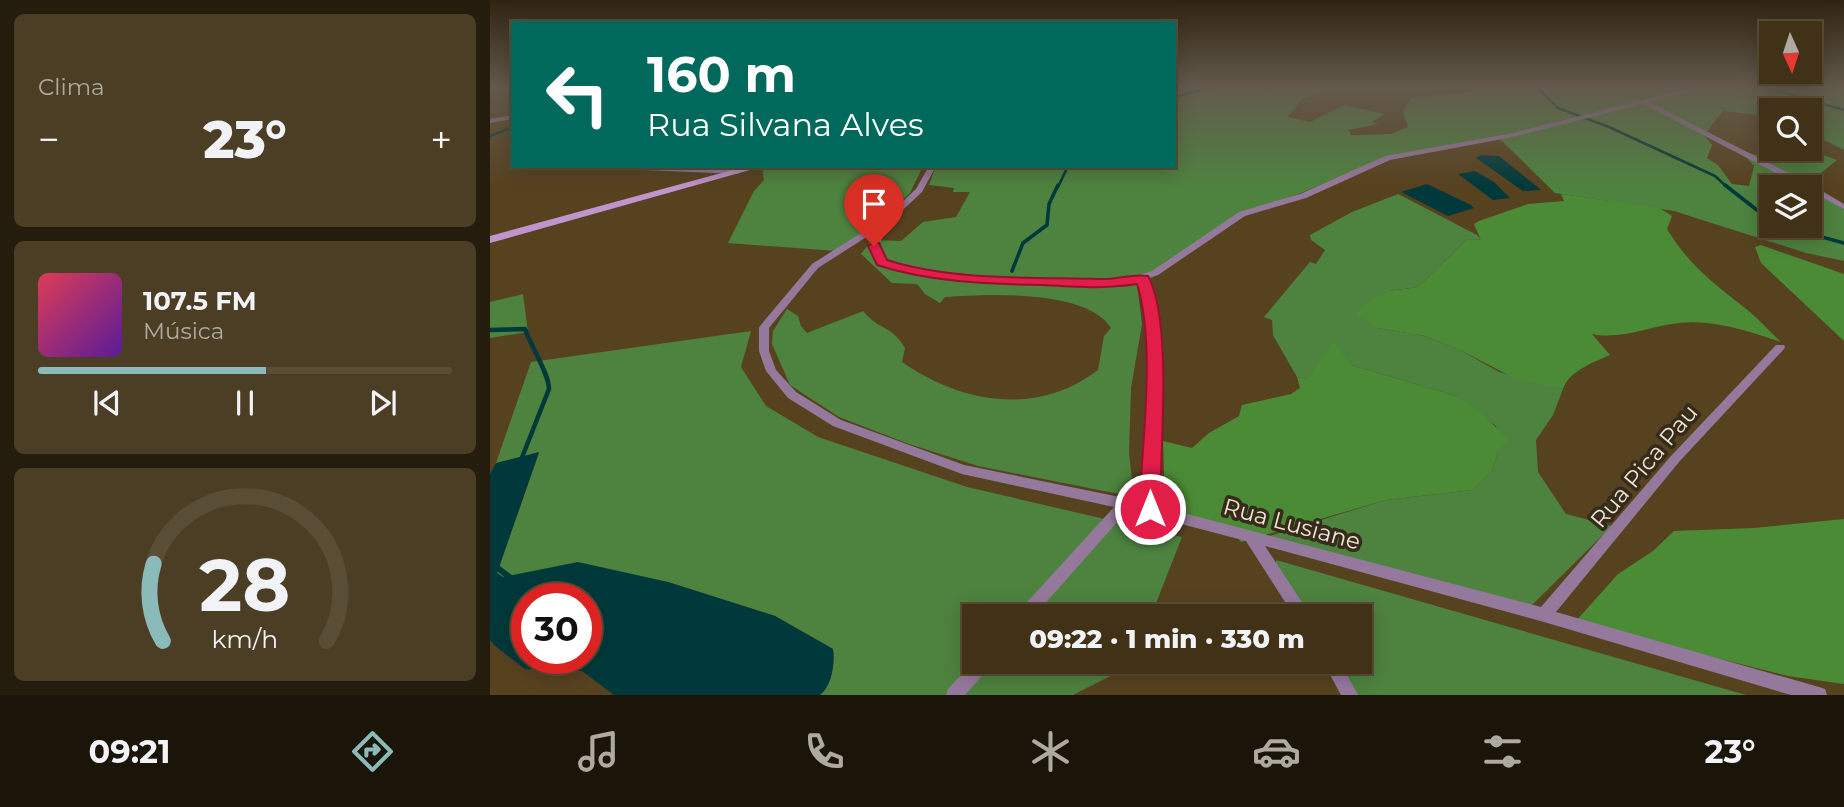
<!DOCTYPE html>
<html lang="pt">
<head>
<meta charset="utf-8">
<style>
  :root { --surface:#413217; --page:#4c3e24; --text:#f1f3f6; --muted:#aeaaa1; --line:#5a4d36; --accent:#8bbbb9 }
  body { margin:0; font-family:Montserrat,sans-serif; background:var(--page); color:var(--text); height:100vh; display:flex; flex-direction:column; font-size:26px; white-space:nowrap }
  * { box-sizing:border-box; margin:0 }
  p { font-size:23px; color:var(--muted) }
  .icon { flex:none; width:38px; height:38px; fill:none; stroke:currentColor; stroke-width:2; stroke-linecap:round; stroke-linejoin:round }
  .map { position:relative; flex:1; overflow:hidden }
  .sheet { display:flex; flex-direction:column; gap:14px; padding:14px; background:#241c0d; width:490px }
  .sheet>* { flex:none }
  .banner { position:absolute; left:21px; top:21px; width:665px; height:147px; border-radius:0px; box-shadow:0 4px 18px #0003,0 0 0 2px var(--line); background:#00695c; color:#fff; overflow:hidden }
  .needle { width:46px; rotate:177deg }
  .buttons { position:absolute; left:1269px; top:21px; display:grid; gap:14px }
  .buttons a { display:grid; place-items:center; width:63px; height:63px; border-radius:0px; background:var(--surface); box-shadow:0 4px 18px #0003,0 0 0 2px var(--line); font-size:35px }
  .speed { position:absolute; left:21px; top:583px; display:flex; gap:14px; font-size:35px; font-weight:700; text-align:center }
  .speed>* { display:grid; place-content:center; width:91px; height:91px; border-radius:50%; background:var(--surface); box-shadow:0 4px 18px #0003,0 0 0 2px var(--line); line-height:1 }
  .speed .limit { border:10px solid #d22; background:#fff; color:#111 }
  .pin { position:absolute; display:grid; place-items:center; width:60px; height:60px; color:#fff; margin:-72px -30px; border-radius:50% 50% 50% 0; rotate:-45deg; box-shadow:0 0 7px #0007 }
  .pin .icon { rotate:45deg }
  .me { position:absolute; width:77px; margin:-38px; rotate:0deg; stroke-linejoin:round; filter:drop-shadow(0 0 5px #0008) }
  .turn { display:flex; align-items:center; gap:24px; height:147px; padding:0 21px; font-size:32px }
  .turn .icon { width:91px; height:91px; stroke-width:2.5 }
  .turn b { display:block; font-size:49px; line-height:60px }
  .big { font-size:52px; font-weight:800; line-height:1.1 }
  .sheet .tile { flex:1; display:flex; flex-direction:column; justify-content:center; gap:10px; min-width:0; padding:0 24px; border-radius:10px; background:var(--page) }
  .sheet .dial { align-items:center; gap:0 }
  .dial svg { height:182px; overflow:visible; fill:none; stroke:var(--line); stroke-width:7; stroke-linecap:round; text-anchor:middle }
  .dial text { fill:var(--text); stroke:none }
  .song { display:flex; align-items:center; gap:21px }
  .cover { width:84px; height:84px; border-radius:10px; background:linear-gradient(135deg,hsl(350 70% 55%),hsl(270 70% 35%)) }
  .played { height:7px; border-radius:4px; background:linear-gradient(90deg,var(--accent) 55%,var(--line) 55%) }
  .keys { display:flex; justify-content:space-around; direction:ltr }
  .heat { display:flex; justify-content:space-between; align-items:center; font-size:38px; direction:ltr }
  .trip { position:absolute; left:472px; top:604px; width:410px; height:70px; border-radius:0px; background:var(--surface); box-shadow:0 4px 18px #0003,0 0 0 2px var(--line); font-weight:800; line-height:70px; text-align:center }
  .dock { display:flex; height:112px; justify-content:space-around; align-items:center; background:#1a1409; color:var(--muted) }
  .dock .icon { width:49px; height:49px }
  .dock .current { color:var(--accent) }
  .dock b { font-size:32px; color:var(--text) }
  main { display:flex; flex:1; min-height:0 }
  .map>svg:first-child { display:block }
  .green { fill:#4e823f }
  .forest { fill:#4b8b36 }
  .water { fill:#00393b; fill-rule:evenodd }
  .lines { fill:none; stroke-linecap:round; stroke-linejoin:round }
  .stream-far3 { stroke:#00393b; stroke-width:2.5 }
  .stream-far2 { stroke:#00393b; stroke-width:3.5 }
  .stream-far1 { stroke:#00393b; stroke-width:4.5 }
  .stream { stroke:#00393b; stroke-width:6 }
  .street { fill:#95799c; fill-rule:evenodd }
  .secondary { fill:#c094cc; fill-rule:evenodd }
  .route { fill:#e11d48; stroke:#92132f; stroke-width:2 }
  .labels { text-anchor:middle; stroke-width:7; stroke-linejoin:round; paint-order:stroke }
  .near-street-label { font-size:23px; fill:#f0e4d0; stroke:#352b1b }
</style>
</head>
<body>
<main>
<section class="sheet">
<div class="tile"><p>Clima</p>
<div class="heat"><a>−</a><b class="big">23°</b><a>+</a></div>
</div>
<div class="tile">
<div class="song"><i class="cover"></i><div><b>107.5 FM</b><p>Música</p></div></div>
<div class="played"></div>
<div class="keys"><svg class="icon" aria-label="previous" viewBox="0 0 24 24"><path d="M18 5L8 12l10 7zM5 5v14"/></svg><svg class="icon" aria-label="pause" viewBox="0 0 24 24"><path d="M8 5v14M16 5v14"/></svg><svg class="icon" aria-label="next" viewBox="0 0 24 24"><path d="M6 5l10 7-10 7zM19 5v14"/></svg></div>
</div>
<div class="tile dial"><svg viewBox="0 0 100 80">
<path d="M14 69A42 42 0 1 1 86 69"/>
<path d="M14 69A42 42 0 0 1 10 35" stroke="#8bbbb9"/>
<text x="50" y="56" font-size="32" font-weight="700">28</text>
<text x="50" y="72" font-size="11">km/h</text>
</svg></div>
</section>
<div class="map">
<svg width="1354" height="695" viewBox="0 0 1354 695">
  <rect width="100%" height="100%" fill="#57421f"/>
  <!-- green -->
  <path class="green" d="M684,88H841L812,99L798,117L820,122L854,105L895,114L881,122L888,124L859,130L861,135L901,134L918,127L913,112L921,98L983,91L977,88H1278C1304,95 1327,88 1354,88V150L1320,133V110H1281V116L1233,111L1214,135L1222,145L1217,158L1228,165L1242,184L1259,186L1264,166L1250,150L1285,161L1296,159V149L1323,151L1347,160L1316,185L1319,187H1281V226H1320V188L1354,207V261L1316,253L1184,211L1065,193L1012,141L1007,139L882,163L780,206L746,216L668,275L647,284L652,324L641,388L639,453L643,489L639,496L488,466L419,444L349,417L300,385L282,344L283,331L297,309L308,316L311,326L317,333L373,311C389,331 401,324 415,348L412,362C471,403 547,417 608,370L614,336L621,328C597,289 496,294 455,297L450,303L435,294L427,284L402,283L371,254L382,240L411,241L433,222L466,217L480,192H463L464,188L439,185L446,166H684Z
    M433,166L420,193L400,212L347,251L238,243L264,191L274,180L272,167Z
    M908,194L987,235L992,240L977,239L928,287L899,291L888,328L935,336L970,350L1009,372L1073,389L1063,415L1046,440L1048,472L1076,514L1122,526L1040,607L776,537L896,500L983,490L1002,471L1008,451L1006,426L963,395L861,365L818,379L807,377L783,335L782,320L774,317L820,262L826,264L835,250L821,240L820,235L862,212Z
    M33,294L38,332L0,338V302Z
    M261,331L251,367L276,406L328,437L477,487L692,537L661,616H485V662L644,664L583,695H330C342,686 345,663 343,649L285,616L178,582L34,575L13,577L7,573L49,453L6,463L41,362Z
    M786,560L1256,695H864L846,662H870V616H816L785,569Z"/>
  <!-- forest -->
  <path class="forest" d="M1071,194L1169,208L1182,216L1177,229C1198,263 1219,280 1250,304C1265,315 1277,329 1291,342C1259,331 1223,319 1189,323C1160,326 1131,340 1102,334L1120,355C1104,362 1079,371 1073,389L1026,379L970,350L935,336L888,328L866,314L876,303L899,291L928,287L977,239L991,240L984,224L989,221L1038,204L1074,201Z
    M1271,245L1354,274V341L1271,263L1265,247Z
    M844,341L861,365L963,395L988,410L1019,440L1008,451L1002,471L983,490L896,500L751,542L740,527L707,528L675,504L673,441L702,448L719,433L749,416L752,405L801,394L810,388L807,377L818,379Z
    M1354,519V684L1298,676L1085,622L1128,574L1163,551L1184,531L1264,528Z"/>
  <!-- water -->
  <path class="water" d="M991,155L1009,156L1051,190L1033,191L986,158Z
    M985,171L1004,182L1020,198L1003,200L968,174Z
    M937,184L981,205L984,208L958,216L911,192Z
    M49,452L7,573L13,577L88,562L178,582L285,616L343,649C345,663 342,686 330,695H124L92,671L35,669L4,645L0,640V474L6,463ZM37,598H96V658H37Z"/>
  <g class="lines">
    <!-- stream-far3 -->
    <path class="stream-far3" d="M1048,88L1068,108L1119,127L1225,176L1237,187
      M1278,88L1354,110
      M684,97L719,88
      M0,136L23,127
      M568,187L578,166"/>
    <!-- stream-far2 -->
    <path class="stream-far2" d="M1235,185L1281,221
      M1292,226L1354,243
      M522,271L533,243L557,225L559,204L568,185"/>
    <!-- stream-far1 -->
    <path class="stream-far1" d="M0,330L35,329C41,346 59,374 59,389L31,460"/>
    <!-- stream -->
    <path class="stream" d="M0,562L22,579"/>
    <!-- street -->
    <path class="street" d="M1201,88H1212L1159,102L1322,185L1354,204V209L1320,191V187H1313L1153,104L1018,138L900,160L816,198L755,216L668,275L657,278C681,346 668,434 667,506L1051,607L1181,456L1286,345H1294L1295,347L1294,349L1189,462L1066,612L1329,687L1335,689L1337,695H1301L1054,622L775,546L821,616H804L756,541L638,510L544,616H526L529,611L624,507L472,474L343,426L298,398L276,371L269,351V328L270,326L322,264L396,217L426,189L439,166H446L432,192L402,220L388,246L396,260L450,271L531,279L611,280L642,277L662,271L749,212L810,194L895,156L1018,134ZM389,229L380,246L389,264C454,280 522,287 589,286C609,286 630,286 649,281C669,352 656,429 654,502L474,465L351,420L306,392L286,370L279,351V328L328,268Z
      M23,115V119L0,123V119Z
      M105,166H164L247,170L251,172L247,174L108,168Z
      M485,660L502,662L500,667L475,695H456L458,689Z
      M833,662H850L868,695H851Z"/>
    <!-- secondary -->
    <path class="secondary" d="M257,166H274L0,243V236Z"/>
  </g>
  <!-- sky -->
  <linearGradient id="sky" x2="0" y2="1"><stop stop-color="#302411"/><stop offset="0.47" stop-color="#635a4d"/><stop offset="1" stop-color="#635a4d" stop-opacity="0"/></linearGradient>
  <rect width="1354" height="186" fill="url(#sky)"/>
  <!-- route -->
  <path class="route" d="M384,242L389,243L397,260C464,281 541,277 610,279C626,280 643,273 658,276C683,321 670,454 670,509L667,515H652L649,509C652,445 666,344 647,284C615,289 584,287 551,285C497,284 439,282 387,265L378,246Z"/>
  <g class="labels">
    <!-- near-street labels -->
    <g class="near-street-label">
      <text transform="translate(1154 466) rotate(-50)" y="8">Rua Pica Pau</text>
      <text transform="translate(802 524) rotate(15)" y="8">Rua Lusiane</text>
    </g>
  </g>
</svg>
<div class="buttons">
<a><svg class="needle" viewBox="-14 -14 28 28"><path d="M0-13l5 13h-10z" fill="#e53935"/><path d="M0 13l5-13h-10z" fill="#aeaaa1"/></svg></a>
<a><svg class="icon" aria-label="search" viewBox="0 0 24 24"><circle cx="10" cy="10" r="6"/><path d="M15 15l6 6"/></svg></a>
<a><svg class="icon" aria-label="layers" viewBox="0 0 24 24"><path d="M12 4l9 5-9 5-9-5zM3 14l9 5 9-5"/></svg></a>
</div>
<div class="speed"><div class="limit">30</div></div>
<div class="pin" style="left:384px;top:246px;background:#d93025"><svg class="icon" aria-label="arrive" viewBox="0 0 24 24"><path d="M6 21V4h12l-3 4 3 4H6"/></svg></div>
<svg class="me" style="left:660px;top:509px" viewBox="-20 -20 40 40"><circle r="17" fill="#e11d48" stroke="#fff" stroke-width="3"/><path d="M0-11L8 9 0 5-8 9z" fill="#fff"/></svg>
<div class="trip">09:22 · 1 min · 330 m</div>
<div class="banner">
<div class="turn"><svg class="icon" aria-label="left" viewBox="0 0 24 24"><path d="M17 20v-9H6M10 6l-5 5 5 5"/></svg><div><b>160 m</b>Rua Silvana Alves</div></div>
</div>
</div>
</main>
<nav class="dock">
<b>09:21</b>
<svg class="icon current" aria-label="directions" viewBox="0 0 24 24"><path d="M12 3l9 9-9 9-9-9zM9 14v-3h6M13 9l2 2-2 2"/></svg>
<svg class="icon" aria-label="music" viewBox="0 0 24 24"><path d="M9 18V5l10-2v13"/><circle cx="6" cy="18" r="3"/><circle cx="16" cy="16" r="3"/></svg>
<svg class="icon" aria-label="phone" viewBox="0 0 24 24"><path d="M5 4h4l2 5-3 2q2 4 5 5l2-3 5 2v4C11 20 4 13 5 4z"/></svg>
<svg class="icon" aria-label="climate" viewBox="0 0 24 24"><path d="M12 3v18M4 7l16 10M4 17L20 7"/></svg>
<svg class="icon" aria-label="car" viewBox="0 0 24 24"><path d="M5 17H2v-5l4-1 3-4h7l3 4 3 1v5h-3M9 17h6M6 11h13"/><circle cx="7" cy="17" r="2"/><circle cx="17" cy="17" r="2"/></svg>
<svg class="icon" aria-label="filters" viewBox="0 0 24 24"><path d="M4 7h16M4 17h16"/><circle cx="9" cy="7" r="2"/><circle cx="15" cy="17" r="2"/></svg>
<b>23°</b>
</nav>
</body>
</html>
